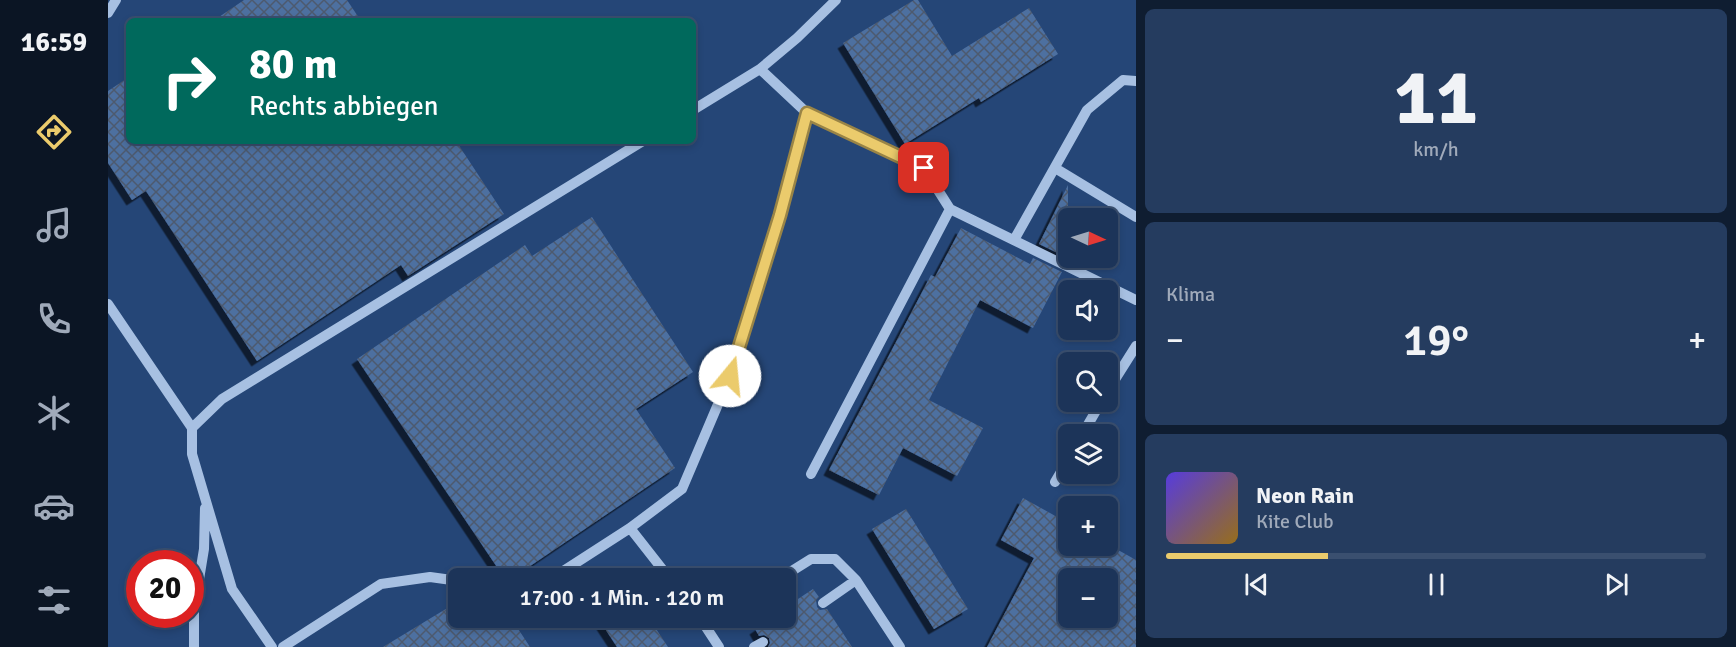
<!DOCTYPE html>
<html lang="de">
<head>
<meta charset="utf-8">
<style>
  :root { --surface:#1c3459; --page:#253c5f; --text:#f1f3f6; --muted:#a0aaba; --line:#3a4f6f; --accent:#ebcb6c }
  body { margin:0; font-family:Signika,sans-serif; background:var(--page); color:var(--text); height:100vh; display:flex; flex-direction:column; font-size:22px; white-space:nowrap }
  * { box-sizing:border-box; margin:0 }
  p { font-size:20px; color:var(--muted) }
  .icon { flex:none; width:33px; height:33px; fill:none; stroke:currentColor; stroke-width:2; stroke-linecap:round; stroke-linejoin:round }
  .map { position:relative; flex:1; overflow:hidden }
  .panel { display:flex; flex-direction:column; gap:9px; padding:9px; background:#0f1d31; width:600px }
  .panel>* { flex:none }
  .banner { position:absolute; left:18px; top:18px; width:570px; height:126px; border-radius:9px; box-shadow:0 3px 9px #0003,0 0 0 2px var(--line); background:#00695c; color:#fff; overflow:hidden }
  .needle { width:39px; rotate:94deg }
  .buttons { position:absolute; left:950px; top:208px; display:grid; gap:12px }
  .buttons a { display:grid; place-items:center; width:60px; height:60px; border-radius:9px; background:var(--surface); box-shadow:0 3px 9px #0003,0 0 0 2px var(--line); font-size:30px }
  .speed { position:absolute; left:18px; top:550px; display:flex; gap:12px; font-size:30px; font-weight:700; text-align:center }
  .speed>* { display:grid; place-content:center; width:78px; height:78px; border-radius:50%; background:var(--surface); box-shadow:0 3px 9px #0003,0 0 0 2px var(--line); line-height:1 }
  .speed .limit { border:9px solid #d22; background:#fff; color:#111 }
  .pin { position:absolute; display:grid; place-items:center; width:51px; height:51px; color:#fff; margin:-26px; border-radius:12px; box-shadow:0 3px 9px #0006 }
  .me { position:absolute; width:66px; margin:-33px; rotate:17deg; stroke-linejoin:round; filter:drop-shadow(0 0 4px #0008) }
  .turn { display:flex; align-items:center; gap:21px; height:126px; padding:0 24px; font-size:27px }
  .turn .icon { width:78px; height:78px; stroke-width:2.5 }
  .turn b { display:block; font-size:42px; line-height:51px }
  .big { font-size:45px; font-weight:600; line-height:1.1 }
  .panel .widget { flex:1; display:flex; flex-direction:column; justify-content:center; gap:9px; min-width:0; padding:0 21px; border-radius:9px; background:var(--page) }
  .panel .dial { align-items:center; gap:0 }
  .dial b { font-size:78px; line-height:1 }
  .song { display:flex; align-items:center; gap:18px }
  .cover { width:72px; height:72px; border-radius:9px; background:linear-gradient(135deg,hsl(250 70% 55%),hsl(40 70% 35%)) }
  .played { height:6px; border-radius:3px; background:linear-gradient(90deg,var(--accent) 30%,var(--line) 30%) }
  .keys { display:flex; justify-content:space-around; direction:ltr }
  .heat { display:flex; justify-content:space-between; align-items:center; font-size:33px; direction:ltr }
  .trip { position:absolute; left:340px; top:568px; width:348px; height:60px; border-radius:9px; background:var(--surface); box-shadow:0 3px 9px #0003,0 0 0 2px var(--line); font-weight:600; line-height:60px; text-align:center }
  main { display:flex; flex:1; min-height:0 }
  .tabs { display:flex; flex-direction:column; width:108px; justify-content:space-around; align-items:center; background:#0b1524; color:var(--muted) }
  .tabs .icon { width:42px; height:42px }
  .tabs .active { color:var(--accent) }
  .tabs b { font-size:27px; color:var(--text) }
  .map>svg:first-child { display:block }
  .building { fill:url(#building-cross-hatch); fill-rule:evenodd; filter:url(#shadow) }
  .lines { fill:none; stroke-linecap:round; stroke-linejoin:round }
  .minor { stroke:#a7c0e2; stroke-width:10 }
  .route-casing { stroke:#998446; stroke-width:15 }
  .route { stroke:#ebcb6c; stroke-width:10 }
</style>
</head>
<body>
<main>
<nav class="tabs">
<b>16:59</b>
<svg class="icon active" aria-label="directions" viewBox="0 0 24 24"><path d="M12 3l9 9-9 9-9-9zM9 14v-3h6M13 9l2 2-2 2"/></svg>
<svg class="icon" aria-label="music" viewBox="0 0 24 24"><path d="M9 18V5l10-2v13"/><circle cx="6" cy="18" r="3"/><circle cx="16" cy="16" r="3"/></svg>
<svg class="icon" aria-label="phone" viewBox="0 0 24 24"><path d="M5 4h4l2 5-3 2q2 4 5 5l2-3 5 2v4C11 20 4 13 5 4z"/></svg>
<svg class="icon" aria-label="climate" viewBox="0 0 24 24"><path d="M12 3v18M4 7l16 10M4 17L20 7"/></svg>
<svg class="icon" aria-label="car" viewBox="0 0 24 24"><path d="M5 17H2v-5l4-1 3-4h7l3 4 3 1v5h-3M9 17h6M6 11h13"/><circle cx="7" cy="17" r="2"/><circle cx="17" cy="17" r="2"/></svg>
<svg class="icon" aria-label="filters" viewBox="0 0 24 24"><path d="M4 7h16M4 17h16"/><circle cx="9" cy="7" r="2"/><circle cx="15" cy="17" r="2"/></svg>
</nav>
<div class="map">
<svg width="1028" height="647" viewBox="0 0 1028 647">
  <defs>
    <pattern id="building-cross-hatch" width="8" height="8" patternUnits="userSpaceOnUse" patternTransform="scale(1.5)"><rect width="8" height="8" fill="#4e70a0"/><path d="M0 0l8 8M0 8l8-8" fill="none" stroke="#4d5a6e"/></pattern>
    <filter id="shadow"><feDropShadow dx="-5.5" dy="5.5" stdDeviation="0" flood-color="#0009"/></filter>
  </defs>
  <rect width="100%" height="100%" fill="#254677"/>
  <!-- building -->
  <path class="building" d="M136,0H239L253,21H105Z
    M806,0H810L844,56L921,8L950,54L873,102L871,98L797,144L735,43Z
    M21,77V141H348L396,214L300,276L293,265L149,361L38,191L24,200L0,163V91Z
    M960,185V258L931,244Z
    M484,217L585,372L528,409L567,468L403,579H397L249,359L417,245L424,256Z
    M853,228L922,264L925,258L954,272L925,328L872,300L821,400L875,428L849,476L795,448L771,495L721,470L823,275L827,277Z
    M915,498L960,523V546H1003L1028,560V647H879L926,558L893,540ZM960,579H999V618H960Z
    M798,509L860,609L826,629L764,529Z
    M705,589L711,597L708,600L709,607L712,610L719,609L744,647H660L662,643L661,638L656,635L651,636L647,629L663,618H678V607Z
    M351,601V618H403L422,647H275Z
    M490,618H541L560,647H509Z"/>
  <g class="lines">
    <!-- minor -->
    <path class="minor" d="M0,13L8,0
      M585,110L652,69L689,38L728,0
      M699,113L816,168L842,209L1028,300
      M947,168L1028,217
      M906,240L979,110L1015,80L1028,81
      M0,304L84,428V454L124,589L164,647
      M999,392L1028,346
      M84,428L114,399L535,141
      M974,435L993,402
      M703,474L842,209
      M947,482L960,460
      M443,579L522,528
      M562,579L522,528L574,489L622,376L672,215L699,113L652,69
      M671,579L703,559H727L748,580L792,647
      M715,603L748,580
      M592,618L611,647
      M86,647V610L96,549L97,508
      M175,647L273,584L322,577L351,581
      M646,647L655,642"/>
  </g>
  <g class="lines">
    <!-- route casing -->
    <g class="route-casing">
      <path id="route" d="M622,376L672,215L699,113L816,168"/>
    </g>
    <!-- route -->
    <use href="#route" class="route"/>
  </g>
</svg>
<div class="buttons">
<a><svg class="needle" viewBox="-14 -14 28 28"><path d="M0-13l5 13h-10z" fill="#e53935"/><path d="M0 13l5-13h-10z" fill="#a0aaba"/></svg></a>
<a><svg class="icon" aria-label="sound" viewBox="0 0 24 24"><path d="M4 9h4l5-4v14l-5-4H4zM17 9q2 3 0 6"/></svg></a>
<a><svg class="icon" aria-label="search" viewBox="0 0 24 24"><circle cx="10" cy="10" r="6"/><path d="M15 15l6 6"/></svg></a>
<a><svg class="icon" aria-label="layers" viewBox="0 0 24 24"><path d="M12 4l9 5-9 5-9-5zM3 14l9 5 9-5"/></svg></a>
<a>+</a>
<a>−</a>
</div>
<div class="speed"><div class="limit">20</div></div>
<div class="pin" style="left:816px;top:168px;background:#d93025"><svg class="icon" aria-label="arrive" viewBox="0 0 24 24"><path d="M6 21V4h12l-3 4 3 4H6"/></svg></div>
<svg class="me" style="left:622px;top:376px" viewBox="-20 -20 40 40"><circle r="19" fill="#fff"/><path d="M0-13L10 11 0 6-10 11z" fill="#ebcb6c"/></svg>
<div class="trip">17:00 · 1 Min. · 120 m</div>
<div class="banner">
<div class="turn"><svg class="icon" aria-label="right" viewBox="0 0 24 24"><path d="M7 20v-9h11M14 6l5 5-5 5"/></svg><div><b>80 m</b>Rechts abbiegen</div></div>
</div>
</div>
<section class="panel">
<div class="widget dial"><b>11</b><p>km/h</p></div>
<div class="widget"><p>Klima</p>
<div class="heat"><a>−</a><b class="big">19°</b><a>+</a></div>
</div>
<div class="widget">
<div class="song"><i class="cover"></i><div><b>Neon Rain</b><p>Kite Club</p></div></div>
<div class="played"></div>
<div class="keys"><svg class="icon" aria-label="previous" viewBox="0 0 24 24"><path d="M18 5L8 12l10 7zM5 5v14"/></svg><svg class="icon" aria-label="pause" viewBox="0 0 24 24"><path d="M8 5v14M16 5v14"/></svg><svg class="icon" aria-label="next" viewBox="0 0 24 24"><path d="M6 5l10 7-10 7zM19 5v14"/></svg></div>
</div>
</section>
</main>
</body>
</html>
